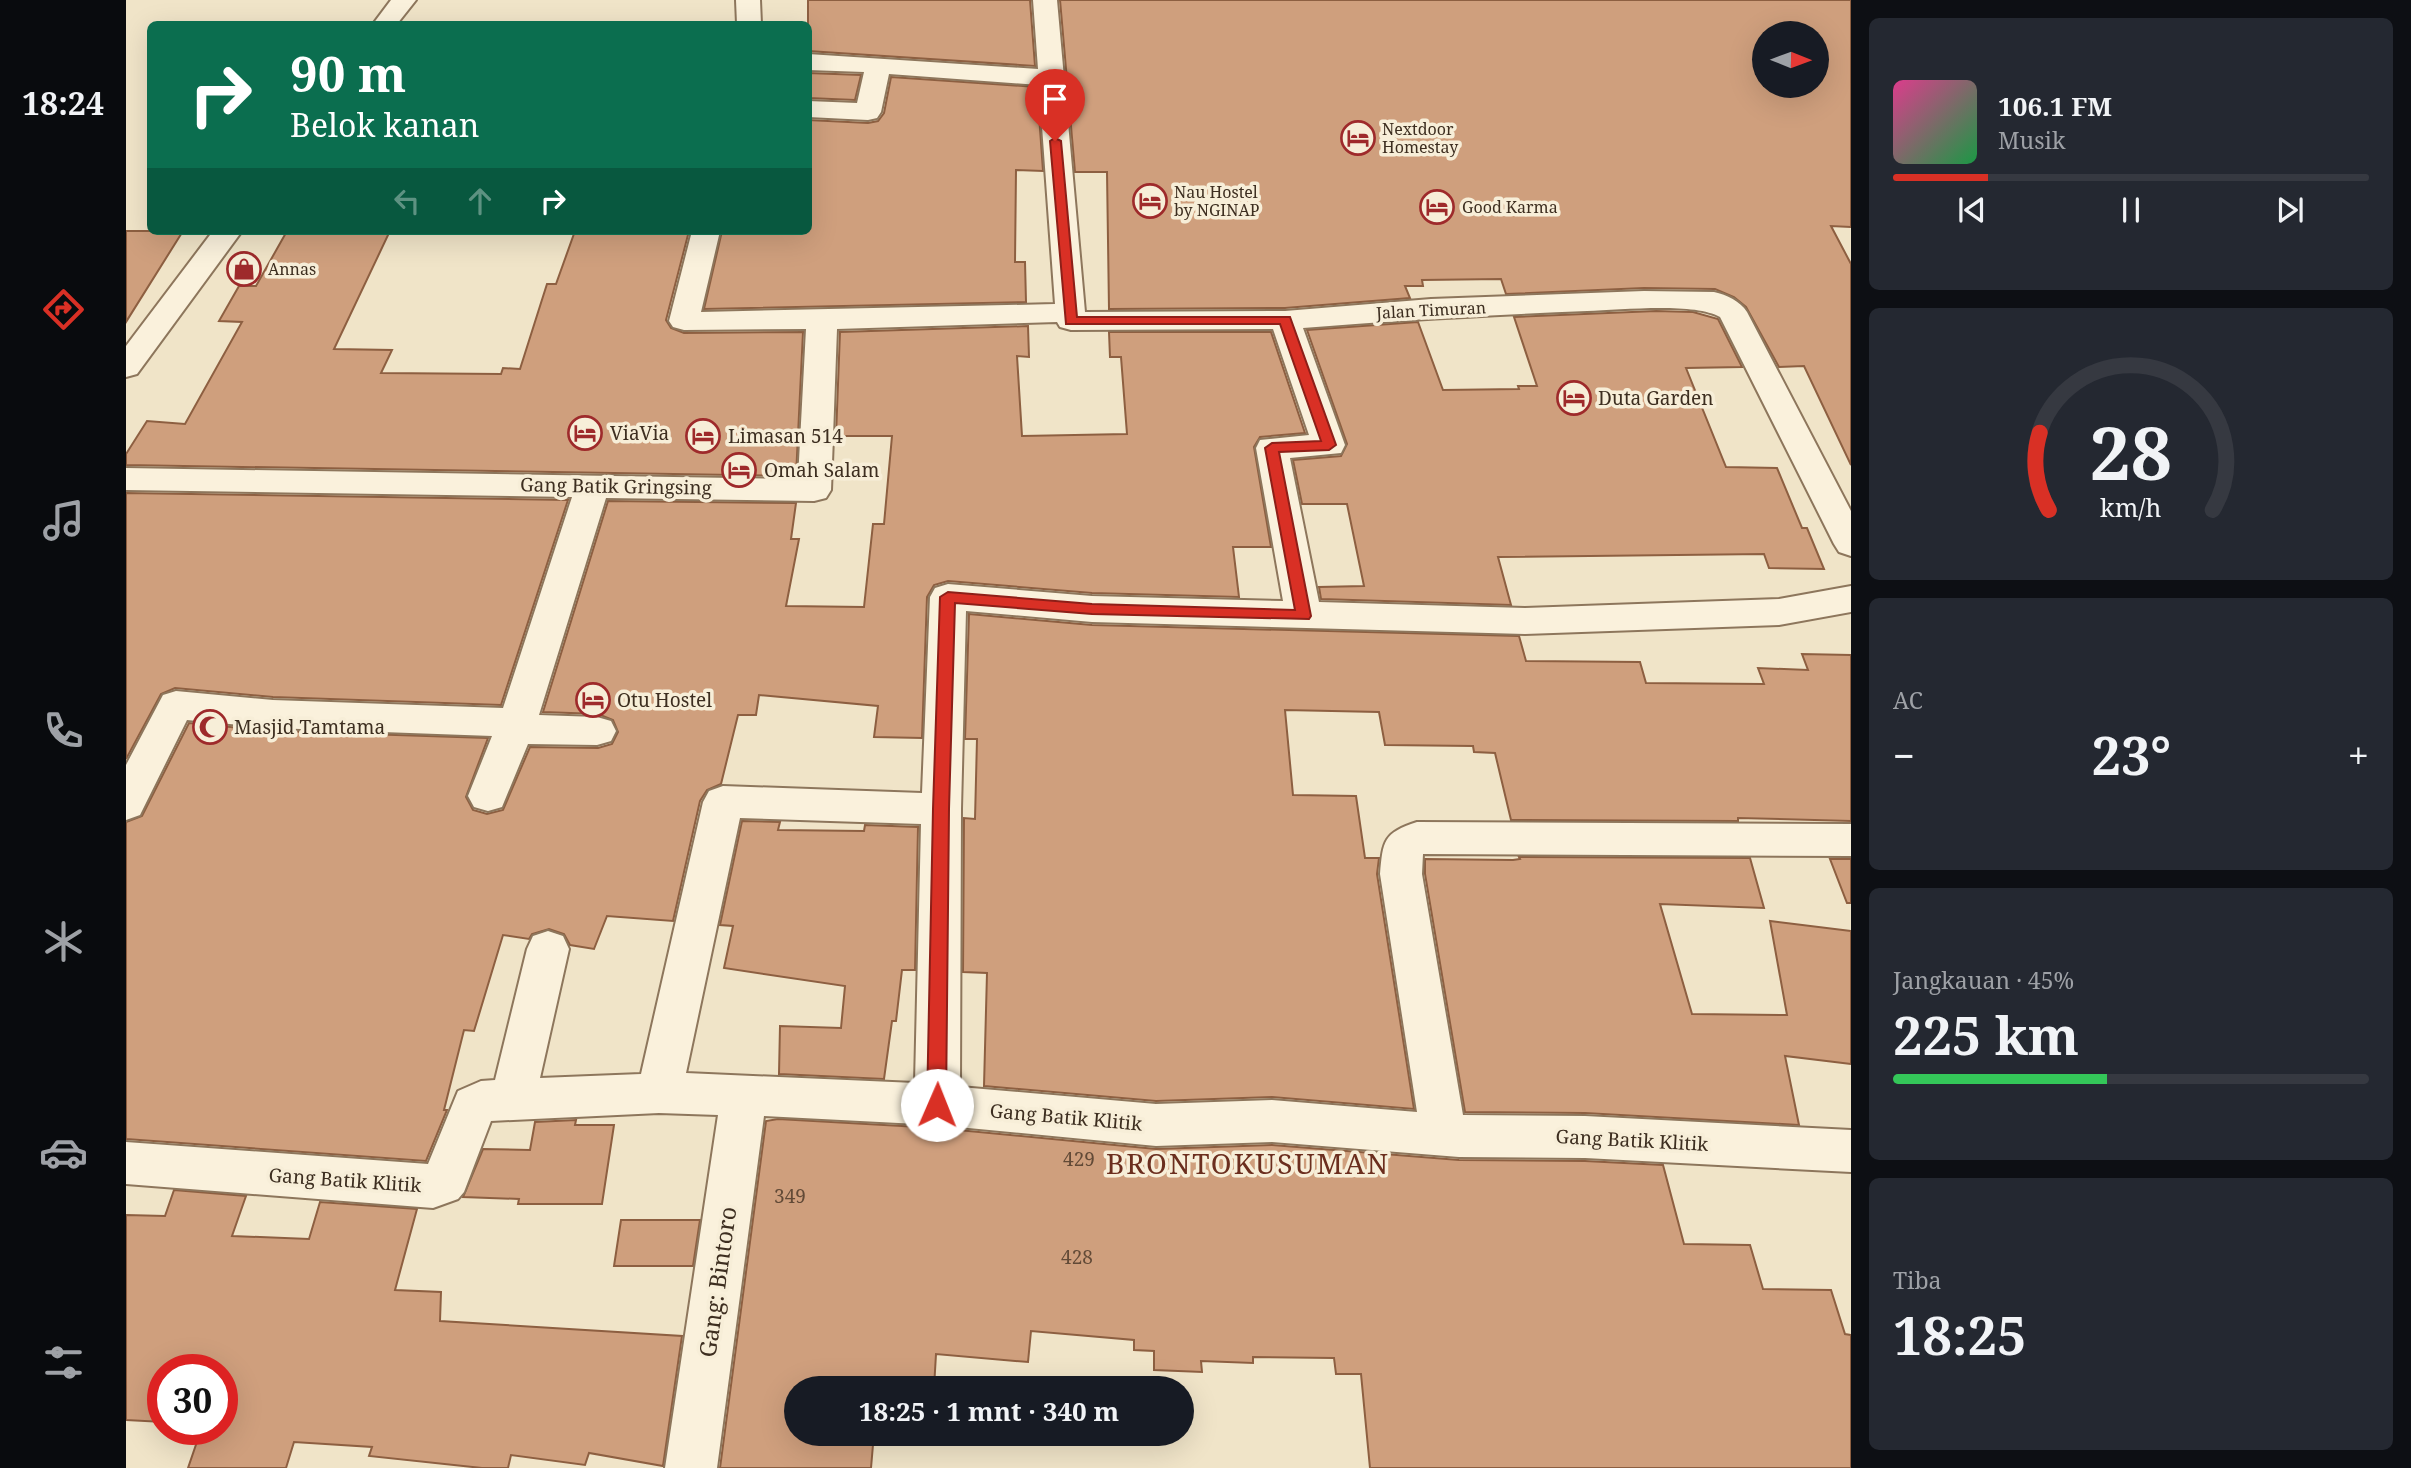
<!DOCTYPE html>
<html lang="id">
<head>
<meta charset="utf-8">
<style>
  :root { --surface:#171b24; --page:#242831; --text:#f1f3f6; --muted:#9ea1a6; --line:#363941; --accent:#d93025 }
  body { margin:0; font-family:"Noto Serif",serif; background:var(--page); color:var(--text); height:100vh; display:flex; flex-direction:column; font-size:26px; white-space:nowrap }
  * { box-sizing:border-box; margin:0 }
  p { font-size:23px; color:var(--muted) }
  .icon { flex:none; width:38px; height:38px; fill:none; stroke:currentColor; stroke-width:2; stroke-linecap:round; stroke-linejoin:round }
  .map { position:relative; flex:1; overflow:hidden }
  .side { display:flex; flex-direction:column; gap:18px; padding:18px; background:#0d0f14; width:560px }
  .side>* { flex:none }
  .hud { position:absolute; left:21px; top:21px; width:665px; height:214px; border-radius:10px; box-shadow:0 7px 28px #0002; background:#0b6e4f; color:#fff; overflow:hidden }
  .needle { width:46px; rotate:91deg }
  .fabs { position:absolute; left:1626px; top:21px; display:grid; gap:14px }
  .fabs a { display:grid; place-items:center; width:77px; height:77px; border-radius:50%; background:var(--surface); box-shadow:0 7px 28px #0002; font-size:35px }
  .speed { position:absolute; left:21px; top:1354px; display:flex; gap:14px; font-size:35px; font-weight:700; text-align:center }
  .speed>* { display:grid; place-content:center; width:91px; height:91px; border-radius:50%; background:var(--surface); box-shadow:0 7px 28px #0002; line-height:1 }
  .speed .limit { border:10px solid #d22; background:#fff; color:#111 }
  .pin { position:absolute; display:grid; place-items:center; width:60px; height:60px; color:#fff; margin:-72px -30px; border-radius:50% 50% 50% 0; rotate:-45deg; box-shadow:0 0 7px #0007 }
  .pin .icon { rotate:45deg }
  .me { position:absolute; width:77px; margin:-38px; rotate:1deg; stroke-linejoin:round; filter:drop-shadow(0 0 5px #0008) }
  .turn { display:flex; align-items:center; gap:24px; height:147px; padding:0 28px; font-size:32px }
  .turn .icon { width:91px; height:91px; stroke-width:2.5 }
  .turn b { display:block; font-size:49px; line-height:60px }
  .lanes { display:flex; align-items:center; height:66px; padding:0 28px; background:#0003; justify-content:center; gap:35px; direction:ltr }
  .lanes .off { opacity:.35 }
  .big { font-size:52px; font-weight:700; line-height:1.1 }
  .side .card { flex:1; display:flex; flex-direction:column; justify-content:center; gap:10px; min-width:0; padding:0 24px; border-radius:10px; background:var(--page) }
  .side .dial { align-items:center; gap:0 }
  .dial svg { height:182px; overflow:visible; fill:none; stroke:var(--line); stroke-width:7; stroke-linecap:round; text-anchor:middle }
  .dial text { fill:var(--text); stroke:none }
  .song { display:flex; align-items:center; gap:21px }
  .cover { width:84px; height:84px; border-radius:10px; background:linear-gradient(135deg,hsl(330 70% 55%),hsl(140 70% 35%)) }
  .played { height:7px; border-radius:4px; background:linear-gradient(90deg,var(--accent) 20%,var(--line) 20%) }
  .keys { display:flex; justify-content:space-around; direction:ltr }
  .heat { display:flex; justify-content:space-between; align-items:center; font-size:38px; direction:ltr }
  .charge { height:10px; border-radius:5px; background:linear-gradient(90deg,#34c759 45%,var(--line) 0) }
  .trip { position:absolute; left:658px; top:1376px; width:410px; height:70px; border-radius:35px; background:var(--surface); box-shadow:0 7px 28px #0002; font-weight:700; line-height:70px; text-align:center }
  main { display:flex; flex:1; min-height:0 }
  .tab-bar { display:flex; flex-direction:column; width:126px; justify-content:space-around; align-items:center; background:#090b0e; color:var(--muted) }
  .tab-bar .icon { width:49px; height:49px }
  .tab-bar .active { color:var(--accent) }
  .tab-bar b { font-size:32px; color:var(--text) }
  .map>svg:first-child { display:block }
  .building { fill:#cf9f7d; stroke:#8d5f41; stroke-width:2; fill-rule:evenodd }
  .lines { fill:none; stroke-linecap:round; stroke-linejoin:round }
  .minor-casing { stroke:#8d765c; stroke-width:4 }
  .tertiary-casing { stroke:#8d765c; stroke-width:4 }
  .minor { fill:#faf1dc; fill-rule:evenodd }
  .tertiary { fill:#faf1dc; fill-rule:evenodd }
  .route { fill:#d93025; stroke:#8d1f18; stroke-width:2 }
  .labels { text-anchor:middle; stroke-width:7; stroke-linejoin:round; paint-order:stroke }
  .far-poi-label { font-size:16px; fill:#3d2e20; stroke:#f7eed8; text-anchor:start }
  .far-street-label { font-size:16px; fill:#3d2e20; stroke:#f7eed8 }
  .poi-label { font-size:19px; fill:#3d2e20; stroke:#f7eed8; text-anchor:start }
  .street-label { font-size:19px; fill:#3d2e20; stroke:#f7eed8 }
  .near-number-label { font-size:19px; fill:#624a37 }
  .near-street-label { font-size:23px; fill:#3d2e20; stroke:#f7eed8 }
  .near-quarter-label { font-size:28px; letter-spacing:2px; fill:#6b2e1e; stroke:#f7eed8 }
</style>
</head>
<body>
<main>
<nav class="tab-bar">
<b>18:24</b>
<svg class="icon active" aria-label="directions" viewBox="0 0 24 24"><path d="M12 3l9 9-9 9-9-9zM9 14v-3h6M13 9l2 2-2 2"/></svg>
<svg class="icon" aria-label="music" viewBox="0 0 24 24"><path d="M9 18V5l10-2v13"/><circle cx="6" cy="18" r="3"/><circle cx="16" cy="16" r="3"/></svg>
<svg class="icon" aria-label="phone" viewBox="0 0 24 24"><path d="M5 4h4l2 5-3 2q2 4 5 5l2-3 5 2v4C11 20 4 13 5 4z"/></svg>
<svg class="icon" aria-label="climate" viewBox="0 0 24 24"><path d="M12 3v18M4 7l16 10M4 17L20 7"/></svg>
<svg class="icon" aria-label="car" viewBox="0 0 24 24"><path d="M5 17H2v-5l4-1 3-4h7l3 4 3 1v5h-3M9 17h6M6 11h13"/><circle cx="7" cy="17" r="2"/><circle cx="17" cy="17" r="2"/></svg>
<svg class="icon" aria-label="filters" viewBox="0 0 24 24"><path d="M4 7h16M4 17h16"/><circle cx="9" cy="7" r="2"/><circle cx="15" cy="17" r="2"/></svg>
</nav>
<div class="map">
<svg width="1725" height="1468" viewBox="0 0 1725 1468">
  <rect width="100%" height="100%" fill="#f0e4c8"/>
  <!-- building -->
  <path class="building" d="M682,0H904L909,66L682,51Z
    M934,0H1725V227L1705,226L1725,264V465L1678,366L1653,367L1620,307L1608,297L1589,289L1518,288L1380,294L1375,279L1296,280L1297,286H1279L1284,298L1159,308L983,309L981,172H949ZM1638,33H1690V86H1638Z
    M682,73L735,75L729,100L682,98Z
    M765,77L911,87L917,171L890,170L889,262H899L900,302L578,309L596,231H682V120L742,123L752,121L758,113Z
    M0,231H57L0,322Z
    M161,231L263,233L208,349L266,350L255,373L375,374L377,368L394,369L421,284H430L449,231H563L540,320L545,328L558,333L677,332L670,476L0,465V454L21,421L59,424L116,322L93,321L113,286H130Z
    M1530,311L1567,312L1592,319L1616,367L1560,368L1600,467L1651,468L1676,528H1681L1698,569L1643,568L1638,554L1372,557L1385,605L1195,599L1193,587L1238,586L1221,504H1176L1167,460L1215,456L1221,444L1181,330L1292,322L1317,390L1393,389L1392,386H1411L1388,317Z
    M902,326L903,357L891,356L896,436L1001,434L995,357H984L983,332H1145L1179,433L1134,437L1128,447L1145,547H1107L1113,597L966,593L822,581L808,585L801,597L796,738L748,737L752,706L633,695L630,715H612L595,784L581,790L574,801L547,921L481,916L468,949L444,945L438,934L423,929L406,934L403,939L377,935L348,1031L338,1030L318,1110H321L300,1161L0,1139V822L16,816L63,723L147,731L362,738L340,797L347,810L361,814L377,810L404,747L472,748L486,744L492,732L487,720L472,714L417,712L482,501L670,503L665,539H673L660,606L738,607L747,524H758L766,436H710L714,332Z
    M0,493L442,500L375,705L147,697L49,688L35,694L0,759Z
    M843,614L966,625L1393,636L1400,661L1514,662L1520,683L1638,684L1632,668L1682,670L1676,654L1725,655V821L1612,818V821L1385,820L1369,753L1348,752L1347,746L1259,745L1253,712L1159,710L1167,795L1230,796L1239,858H1253L1251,874L1288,1109L1146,1097L1030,1101L858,1086L861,973L837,972L838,818L849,819L851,739H839Z
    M616,821L654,822L652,830L738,831L739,825L792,827L789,970H776L770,1021H766L758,1079L653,1074L654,1026L715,1028L719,986L598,968L607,926L594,925Z
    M1393,857L1624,858L1638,908L1534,904L1566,1014L1661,1015L1644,921L1725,931V1064L1659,1056L1673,1125L1459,1113L1339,1112L1299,874V859L1387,860L1394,859Z
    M1704,859H1725V903H1721Z
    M652,1119L811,1128L1030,1149L1146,1145L1333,1160L1459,1161L1537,1165L1558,1244L1624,1245L1637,1289L1705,1290L1719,1334L1725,1335V1468H1244L1235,1374H1210L1208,1358L1127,1357V1363L1075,1361L1076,1372L1028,1370V1351L1008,1350V1340L905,1331L902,1362L810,1354L808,1388H670V1433H748L745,1468H594L640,1121Z
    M450,1120L449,1125H488L476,1204H392L393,1199L337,1197L357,1149L404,1150L409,1122Z
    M48,1190L120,1196L106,1236L183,1239L194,1202L291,1209L269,1290L315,1292L314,1321L556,1336L537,1466L463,1453L459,1465L385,1455L382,1468H356L243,1456L246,1447L168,1442L160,1468H62L75,1430H96V1370H37V1422L0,1420V1215L39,1216Z
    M495,1220H574L567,1266H488Z"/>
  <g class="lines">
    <!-- minor casing -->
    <g class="minor-casing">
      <path id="minor" d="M610,0H634L635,24H611Z
        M907,0H931L959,312L1159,311L1305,299L1518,291L1588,292C1601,295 1614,301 1621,312L1725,511V556L1713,552L1708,544L1594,317C1568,302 1494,310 1461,311C1366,315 1272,320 1177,328L1219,445L1215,453L1164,458L1193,602L1399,608L1653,599L1725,586V612L1653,625L1399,634L966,622L840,611L835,809L834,1087L1030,1104L1146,1100L1291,1112L1254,874C1257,841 1257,833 1291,822L1725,824V856L1297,854L1296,874L1337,1115L1459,1116L1725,1130V1172L1459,1158L1333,1157L1146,1142L1030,1146L811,1125L638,1116L591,1468H539L592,1115L533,1113L365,1121L338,1192L332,1199L307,1208L0,1184V1142L302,1164L332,1091L355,1081L369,1080L401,949L407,936L422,931L437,936L443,949L414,1078L515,1074L577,802L583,791L597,786L796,793L804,597L809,588L822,584L966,596L1157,601L1130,448L1134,440L1183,435L1147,329L945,330L934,327L931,322L711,329L705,490L700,498L688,501L480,498L413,715L471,717L485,721L490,731L485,741L471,745L402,744L376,807L362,811L348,807L342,796L366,736L147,728L61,720L14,815L0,820V765L37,695L50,691L147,700L377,708L446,497L0,490V468L672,479L680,329L558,330L547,327L543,321L566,231H594L575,312L929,304L913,85L763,74L755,112L751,118L742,120L682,117V101L731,103L738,72L682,70V54L912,69ZM614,818L795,824L789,1083L560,1073Z"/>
    </g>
    <!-- tertiary casing -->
    <g class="tertiary-casing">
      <path id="tertiary" d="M265,0H290L271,24H247Z
        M87,231H116L11,374L0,377V346Z"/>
    </g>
    <!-- minor -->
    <use href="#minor" class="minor"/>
    <!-- tertiary -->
    <use href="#tertiary" class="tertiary"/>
  </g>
  <!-- route -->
  <path class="route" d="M929,138L935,141L951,317H1164L1210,445L1203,450L1153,452L1185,616L1183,619L966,614L829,603L823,809L820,1105L817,1111L811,1114L804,1111L801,1105L807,809L814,597L822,592L966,604L1169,610L1139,448L1146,443L1195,441L1154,324H940L924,141Z"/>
  <!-- icons -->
  <defs>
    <g id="hotel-ring" transform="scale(1.75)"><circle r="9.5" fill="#f7eed8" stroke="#9e2a2b" stroke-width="1.5"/><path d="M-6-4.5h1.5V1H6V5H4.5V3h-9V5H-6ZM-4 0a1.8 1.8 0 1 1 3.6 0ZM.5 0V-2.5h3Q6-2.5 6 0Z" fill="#9e2a2b"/></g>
    <g id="shop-ring" transform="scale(1.75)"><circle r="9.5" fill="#f7eed8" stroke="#9e2a2b" stroke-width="1.5"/><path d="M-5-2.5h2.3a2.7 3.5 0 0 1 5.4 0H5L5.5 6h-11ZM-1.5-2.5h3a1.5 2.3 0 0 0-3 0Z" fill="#9e2a2b"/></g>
    <g id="mosque-ring" transform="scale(1.75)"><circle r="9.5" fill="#f7eed8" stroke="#9e2a2b" stroke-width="1.5"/><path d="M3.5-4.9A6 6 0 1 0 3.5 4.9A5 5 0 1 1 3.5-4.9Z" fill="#9e2a2b"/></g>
  </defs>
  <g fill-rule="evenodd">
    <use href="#hotel-ring" x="1232" y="138"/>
    <use href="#hotel-ring" x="1024" y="201"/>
    <use href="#hotel-ring" x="1311" y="207"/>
    <use href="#shop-ring" x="118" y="269"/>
    <use href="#hotel-ring" x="1448" y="398"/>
    <use href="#hotel-ring" x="459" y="433"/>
    <use href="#hotel-ring" x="577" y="436"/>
    <use href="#hotel-ring" x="613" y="470"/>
    <use href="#hotel-ring" x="467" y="700"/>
    <use href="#mosque-ring" x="84" y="727"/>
  </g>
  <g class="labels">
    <!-- far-poi labels -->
    <g class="far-poi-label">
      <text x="1256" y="135">Nextdoor<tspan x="1256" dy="18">Homestay</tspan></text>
      <text x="1048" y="198">Nau Hostel<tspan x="1048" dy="18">by NGINAP</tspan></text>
      <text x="1336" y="213">Good Karma</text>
      <text x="142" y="275">Annas</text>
    </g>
    <!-- far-street labels -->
    <g class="far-street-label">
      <text transform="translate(1305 310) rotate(-3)" y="6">Jalan Timuran</text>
    </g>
    <!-- poi labels -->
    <g class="poi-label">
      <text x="1472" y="405">Duta Garden</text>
      <text x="484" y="440">ViaVia</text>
      <text x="602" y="443">Limasan 514</text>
      <text x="638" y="477">Omah Salam</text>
      <text x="491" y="707">Otu Hostel</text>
      <text x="108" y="734">Masjid Tamtama</text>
    </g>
    <!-- street labels -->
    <g class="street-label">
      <text transform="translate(490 486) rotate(1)" y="7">Gang Batik Gringsing</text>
      <text transform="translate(940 1117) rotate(5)" y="7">Gang Batik Klitik</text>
      <text transform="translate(1506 1140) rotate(3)" y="7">Gang Batik Klitik</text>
      <text transform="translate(219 1180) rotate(4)" y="7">Gang Batik Klitik</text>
    </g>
    <!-- near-number labels -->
    <g class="near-number-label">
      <text x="953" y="1166">429</text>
      <text x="664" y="1203">349</text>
      <text x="951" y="1264">428</text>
    </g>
    <!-- near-street labels -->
    <g class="near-street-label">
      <text transform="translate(592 1282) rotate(-82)" y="8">Gang: Bintoro</text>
    </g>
    <!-- near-quarter labels -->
    <g class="near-quarter-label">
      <text x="1122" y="1174">BRONTOKUSUMAN</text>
    </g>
  </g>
</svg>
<div class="fabs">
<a><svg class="needle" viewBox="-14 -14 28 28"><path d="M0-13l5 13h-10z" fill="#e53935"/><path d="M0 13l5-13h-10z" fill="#9ea1a6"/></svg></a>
</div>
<div class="speed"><div class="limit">30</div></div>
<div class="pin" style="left:929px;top:141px;background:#d93025"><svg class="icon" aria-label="arrive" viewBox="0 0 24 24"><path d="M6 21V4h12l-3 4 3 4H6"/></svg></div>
<svg class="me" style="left:811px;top:1105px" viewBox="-20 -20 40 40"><circle r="19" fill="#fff"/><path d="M0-13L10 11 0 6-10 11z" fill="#d93025"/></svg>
<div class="trip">18:25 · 1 mnt · 340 m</div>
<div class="hud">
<div class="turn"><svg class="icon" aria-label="right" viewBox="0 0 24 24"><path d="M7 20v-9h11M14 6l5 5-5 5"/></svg><div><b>90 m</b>Belok kanan</div></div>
<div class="lanes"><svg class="icon off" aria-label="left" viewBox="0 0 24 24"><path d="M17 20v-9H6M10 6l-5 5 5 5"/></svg><svg class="icon off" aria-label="ahead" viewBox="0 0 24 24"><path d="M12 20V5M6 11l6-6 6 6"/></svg><svg class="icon" aria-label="right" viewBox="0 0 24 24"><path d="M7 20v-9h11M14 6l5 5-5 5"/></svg></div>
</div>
</div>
<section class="side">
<div class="card">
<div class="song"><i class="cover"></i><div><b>106.1 FM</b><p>Musik</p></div></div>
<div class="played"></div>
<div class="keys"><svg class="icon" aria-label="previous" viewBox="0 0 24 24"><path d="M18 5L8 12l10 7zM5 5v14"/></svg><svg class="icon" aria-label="pause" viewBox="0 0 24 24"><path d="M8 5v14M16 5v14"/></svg><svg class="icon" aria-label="next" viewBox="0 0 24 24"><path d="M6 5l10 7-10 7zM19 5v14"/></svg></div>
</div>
<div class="card dial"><svg viewBox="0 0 100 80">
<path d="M14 69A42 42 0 1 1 86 69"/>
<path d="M14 69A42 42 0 0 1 10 35" stroke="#d93025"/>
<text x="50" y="56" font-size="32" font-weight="700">28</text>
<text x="50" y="72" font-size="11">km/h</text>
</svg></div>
<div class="card"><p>AC</p>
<div class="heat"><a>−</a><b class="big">23°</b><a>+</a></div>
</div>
<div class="card"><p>Jangkauan · 45%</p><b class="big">225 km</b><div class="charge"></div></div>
<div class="card"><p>Tiba</p><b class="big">18:25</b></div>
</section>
</main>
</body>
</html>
